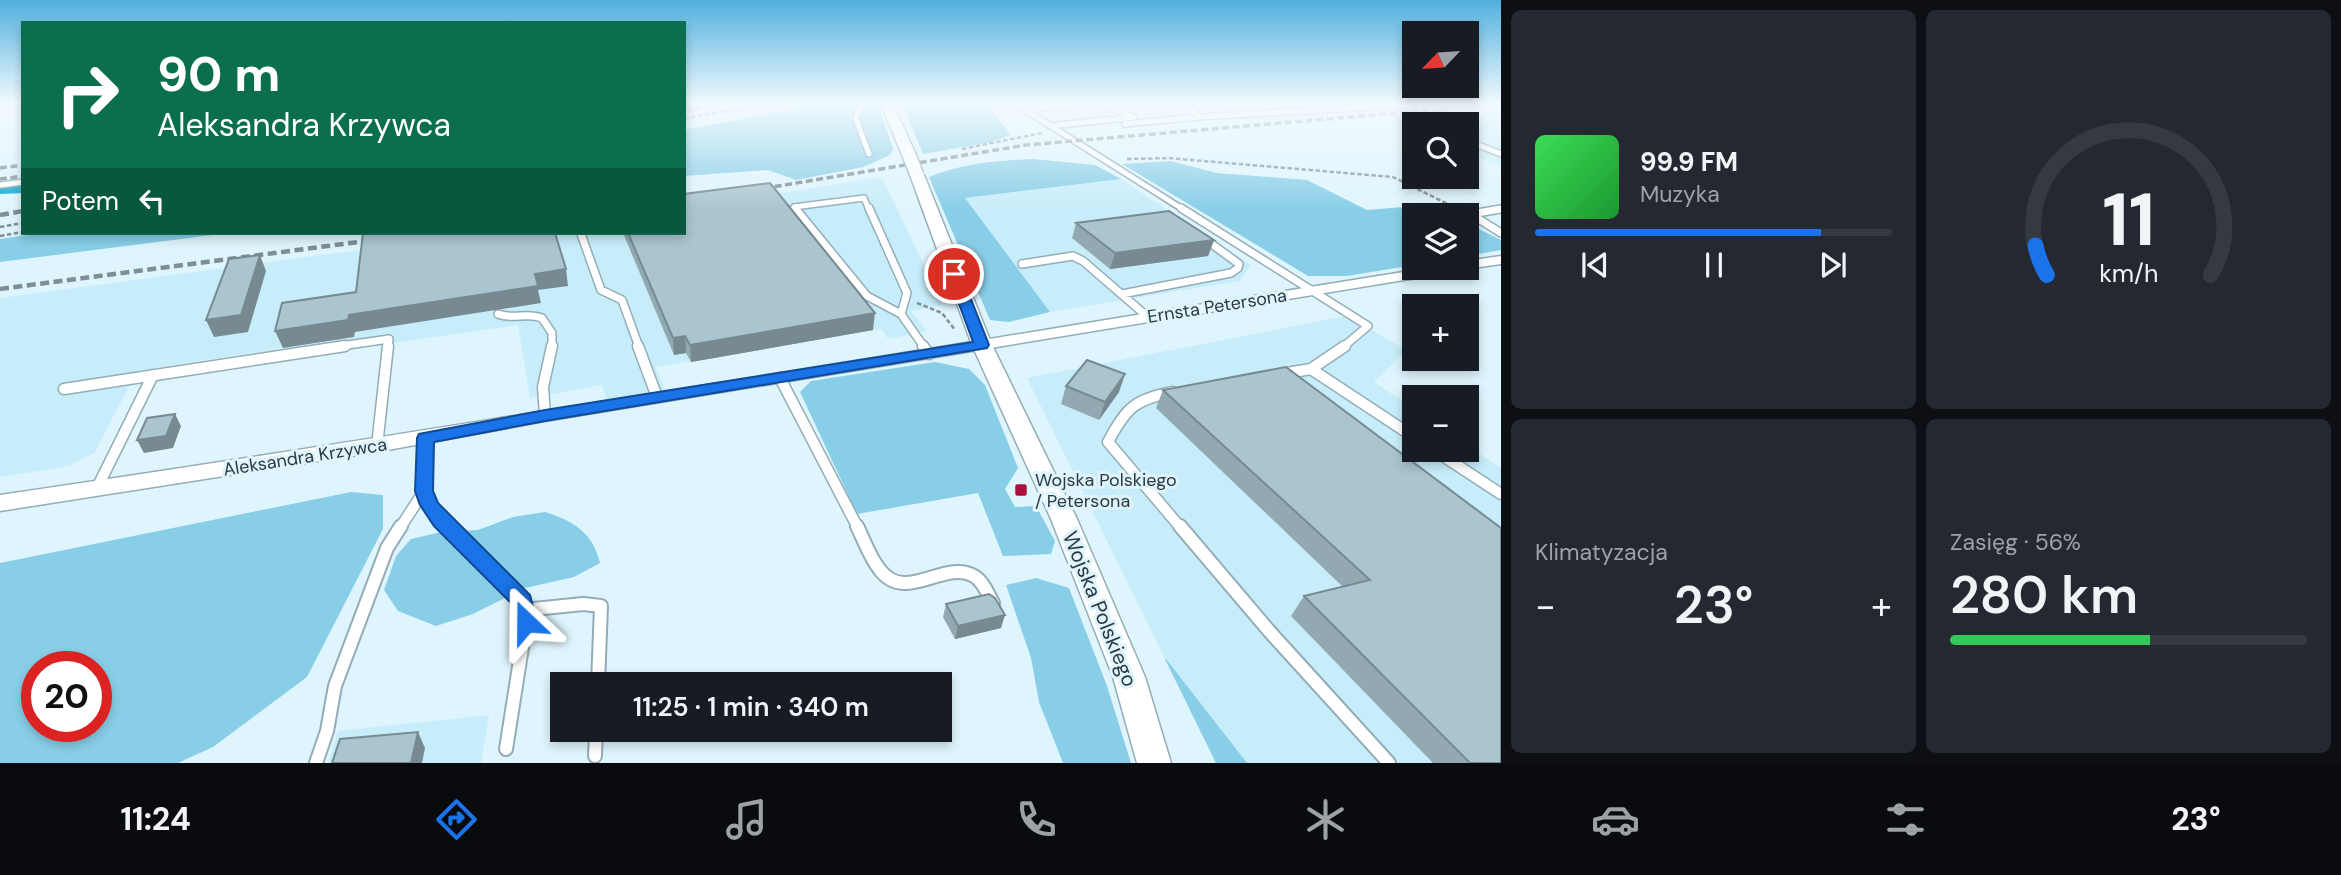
<!DOCTYPE html>
<html lang="pl">
<head>
<meta charset="utf-8">
<style>
  :root { --surface:#171b24; --page:#242831; --text:#f1f3f6; --muted:#9ea1a6; --line:#363941; --accent:#1a73e8 }
  body { margin:0; font-family:"DM Sans",sans-serif; background:var(--page); color:var(--text); height:100vh; display:flex; flex-direction:column; font-size:26px; white-space:nowrap }
  * { box-sizing:border-box; margin:0 }
  p { font-size:23px; color:var(--muted) }
  .icon { flex:none; width:38px; height:38px; fill:none; stroke:currentColor; stroke-width:2; stroke-linecap:round; stroke-linejoin:round }
  .map { position:relative; flex:1; overflow:hidden }
  .drawer { display:flex; flex-direction:column; gap:10px; padding:10px; background:#0d0f14; width:840px }
  .drawer>* { flex:none }
  .top-card { position:absolute; left:21px; top:21px; width:665px; height:214px; border-radius:0px; box-shadow:0 4px 10px #0003; background:#0b6e4f; color:#fff; overflow:hidden }
  .needle { width:46px; rotate:245deg }
  .tools { position:absolute; left:1402px; top:21px; display:grid; gap:14px }
  .tools a { display:grid; place-items:center; width:77px; height:77px; border-radius:0px; background:var(--surface); box-shadow:0 4px 10px #0003; font-size:35px }
  .speed { position:absolute; left:21px; top:651px; display:flex; gap:14px; font-size:35px; font-weight:700; text-align:center }
  .speed>* { display:grid; place-content:center; width:91px; height:91px; border-radius:50%; background:var(--surface); box-shadow:0 4px 10px #0003; line-height:1 }
  .speed .limit { border:10px solid #d22; background:#fff; color:#111 }
  .pin { position:absolute; display:grid; place-items:center; width:60px; height:60px; color:#fff; margin:-30px; border:4px solid #fff; border-radius:50%; box-shadow:0 2px 7px #0007 }
  .me { position:absolute; width:77px; margin:-38px; rotate:337deg; stroke-linejoin:round; filter:drop-shadow(0 0 5px #0008) }
  .turn { display:flex; align-items:center; gap:24px; height:147px; padding:0 21px; font-size:32px }
  .turn .icon { width:91px; height:91px; stroke-width:2.5 }
  .turn b { display:block; font-size:49px; line-height:60px }
  .then { display:flex; align-items:center; height:66px; padding:0 21px; background:#0003; gap:14px; font-size:26px }
  .big { font-size:52px; font-weight:600; line-height:1.1 }
  .drawer .card { flex:1; display:flex; flex-direction:column; justify-content:center; gap:10px; min-width:0; padding:0 24px; border-radius:10px; background:var(--page) }
  .drawer .dial { align-items:center; gap:0 }
  .dial svg { height:182px; overflow:visible; fill:none; stroke:var(--line); stroke-width:7; stroke-linecap:round; text-anchor:middle }
  .dial text { fill:var(--text); stroke:none }
  .song { display:flex; align-items:center; gap:21px }
  .cover { width:84px; height:84px; border-radius:10px; background:linear-gradient(135deg,hsl(130 70% 55%),hsl(130 70% 35%)) }
  .played { height:7px; border-radius:4px; background:linear-gradient(90deg,var(--accent) 80%,var(--line) 80%) }
  .keys { display:flex; justify-content:space-around; direction:ltr }
  .heat { display:flex; justify-content:space-between; align-items:center; font-size:38px; direction:ltr }
  .charge { height:10px; border-radius:5px; background:linear-gradient(90deg,#34c759 56%,var(--line) 0) }
  .drawer .tiles { flex:1; display:grid; gap:10px; grid-template-columns:repeat(2,1fr) }
  .trip { position:absolute; left:550px; top:672px; width:402px; height:70px; border-radius:0px; background:var(--surface); box-shadow:0 4px 10px #0003; font-weight:600; line-height:70px; text-align:center }
  .menu { display:flex; height:112px; justify-content:space-around; align-items:center; background:#090b0e; color:var(--muted) }
  .menu .icon { width:49px; height:49px }
  .menu .active { color:var(--accent) }
  .menu b { font-size:32px; color:var(--text) }
  main { display:flex; flex:1; min-height:0 }
  .map>svg:first-child { display:block }
  .built { fill:#c8edfa }
  .green { fill:#88cee7; fill-rule:evenodd }
  .lines { fill:none; stroke-linecap:round; stroke-linejoin:round }
  .canal { fill:#0ea9cf; fill-rule:evenodd }
  .service-far3-casing { stroke:#93adb7; stroke-width:8 }
  .service-far2-casing { stroke:#93adb7; stroke-width:10 }
  .service-far1-casing { stroke:#93adb7; stroke-width:13 }
  .service-casing { stroke:#93adb7; stroke-width:16 }
  .minor-casing { stroke:#93adb7; stroke-width:3 }
  .tertiary-casing { stroke:#93adb7; stroke-width:3 }
  .path { stroke:#7f8f95; stroke-width:2.5; stroke-dasharray:4.5 2.5; stroke-linecap:butt }
  .service-far3 { stroke:#fff; stroke-width:5 }
  .service-far2 { stroke:#fff; stroke-width:7 }
  .service-far1 { stroke:#fff; stroke-width:10 }
  .service { stroke:#fff; stroke-width:12 }
  .minor { fill:#fff; fill-rule:evenodd }
  .tertiary { fill:#fff; fill-rule:evenodd }
  .rail-far1 { stroke:#7e8e94; stroke-width:3.5; stroke-dasharray:7 3.5; stroke-linecap:butt }
  .rail { stroke:#7e8e94; stroke-width:4.5; stroke-dasharray:9 4.5; stroke-linecap:butt }
  .tertiary-bridge-casing { stroke:#93adb7; stroke-width:16; stroke-linecap:butt }
  .tertiary-bridge { stroke:#fff; stroke-width:13 }
  .wall { fill:#92a9b2 }
  .shaded-wall { fill:#778a91 }
  .building { fill:#aac5cf; stroke:#778a91; stroke-width:2 }
  .route { fill:#1a73e8; stroke:#114b97; stroke-width:2 }
  .poi-dot { fill:#a70f3f; stroke:#dff5fd; stroke-width:2.5 }
  .labels { text-anchor:middle; stroke-width:6; stroke-linejoin:round; paint-order:stroke }
  .street-label { font-size:18px; fill:#2e393d; stroke:#dff5fd }
  .poi-label { font-size:18px; fill:#2e393d; stroke:#dff5fd; text-anchor:start }
  .near-street-label { font-size:21px; fill:#2e393d; stroke:#dff5fd }
</style>
</head>
<body>
<main>
<div class="map">
<svg width="1501" height="763" viewBox="0 0 1501 763">
  <rect width="100%" height="100%" fill="#dff5fd"/>
  <!-- built -->
  <path class="built" d="M1501,112V167L1467,153L1466,124H1414V131L1392,121Z
    M882,177L943,305L911,311L927,331L888,339L881,329L873,330L656,367L665,390L607,400L602,385L530,398L518,325L330,352L283,348L137,371L95,452L70,466L0,477V298L486,233H684L768,195Z
    M1121,179L1251,265L1240,281L1050,312L964,198Z
    M1346,316L1407,350L1374,382L1414,409V450H1466L1467,445L1501,468V763H1216L1027,378Z
    M489,715L481,763H328L338,731Z"/>
  <!-- green -->
  <path class="green" d="M822,104H878L893,149L890,155L863,167L796,180L768,170L684,176V130Z
    M902,104H982L991,109L1011,135L991,142L923,154Z
    M1033,159L1095,165L1121,179L965,198L1050,312L1009,322L990,320L929,177C963,163 997,161 1033,159Z
    M1170,161L1217,173L1307,180L1367,210L1429,205L1450,215H1414V265L1347,276H1308L1122,164Z
    M1467,223L1501,240V250L1467,256Z
    M39,233H228L0,262V239Z
    M935,362L969,369L985,385L1018,468L1005,489L1015,507L1036,506L1055,541L1051,554L1003,556L978,493L857,514L800,392L811,381Z
    M351,492L383,495V529L307,677L213,747L178,763H0V563ZM37,667H96V726H37Z
    M545,512C574,521 593,533 600,563L574,577L525,588L473,614L436,626L398,611L384,590L396,556L411,539L441,532L478,530L513,517Z
    M1036,578L1069,588L1107,686L1131,763H1063L1039,702L1031,658L1006,585Z
    M1165,659H1166L1247,763H1216Z"/>
  <g class="lines">
    <!-- canal -->
    <path class="canal" d="M23,185V193L0,194V186Z"/>
    <!-- service-far3 casing -->
    <g class="service-far3-casing">
      <path id="service-far3" d="M0,104H3
        M861,104L856,119L869,154
        M1016,104L1184,210
        M1025,110L1084,104
        M1199,117L1423,104
        M1125,124L1199,117L1187,104
        M1050,126L1134,117L1102,104
        M1466,140L1501,154
        M0,185L23,182
        M796,210L794,207L864,198L869,210
        M1496,210L1501,209"/>
    </g>
    <!-- service-far2 casing -->
    <g class="service-far2-casing">
      <path id="service-far2" d="M795,208L867,296L901,314
        M869,208L907,293L901,314
        M1181,208L1368,326L1343,347
        M1501,209L1477,213L1474,216L1501,233
        M581,234L601,290L622,300L639,347
        M1022,264L1073,256L1083,261L1149,318
        M1122,294L1231,273L1238,268L1239,264L1205,239
        M498,314C513,320 527,312 542,318L552,333V347
        M901,314L924,347
        M334,347L389,339L388,347"/>
    </g>
    <!-- service-far1 casing -->
    <g class="service-far1-casing">
      <path id="service-far1" d="M638,346L657,397
        M923,346L929,354
        M1311,369L1345,346
        M1281,374L1311,369L1414,437
        M780,378L858,528
        M64,389L345,346
        M1173,392C1135,399 1126,408 1108,442L1181,528
        M545,415L543,387L552,346
        M425,438C423,473 420,501 447,528
        M377,446L388,346
        M1434,450L1501,494
        M97,488L153,375
        M400,528L424,491"/>
    </g>
    <!-- service casing -->
    <g class="service-casing">
      <path id="service" d="M445,526L512,587L523,602L526,622L506,749
        M857,526C864,540 870,558 880,570C906,604 944,559 974,576C983,581 988,594 993,603
        M1180,526L1270,632L1389,763
        M524,610L583,604L601,606L598,684
        M595,756L596,730
        M316,763L327,731L335,686L387,548L401,526"/>
    </g>
    <!-- minor casing -->
    <g class="minor-casing">
      <path id="minor" d="M1501,256V264L1466,269L1461,268H1466V261Z
        M1428,268H1460L1453,272L545,421L377,452L0,511V495C477,425 952,344 1428,268Z"/>
    </g>
    <!-- tertiary casing -->
    <g class="tertiary-casing">
      <path id="tertiary" d="M881,104H893L916,155L914,158H904L902,155Z
        M917,171L924,175L992,345L1077,519L1145,677L1171,763H1137L1113,677L1051,519L972,345L910,175Z"/>
    </g>
    <!-- path -->
    <path class="path" d="M684,118L772,104
      M962,149L1042,133
      M1127,159L1168,158L1393,177L1464,212
      M0,227L23,223
      M0,236L23,232
      M917,303L942,313L955,330"/>
    <!-- service-far3 -->
    <use href="#service-far3" class="service-far3"/>
    <!-- service-far2 -->
    <use href="#service-far2" class="service-far2"/>
    <!-- service-far1 -->
    <use href="#service-far1" class="service-far1"/>
    <!-- service -->
    <use href="#service" class="service"/>
    <!-- minor -->
    <use href="#minor" class="minor"/>
    <!-- tertiary -->
    <use href="#tertiary" class="tertiary"/>
    <!-- rail-far1 -->
    <path class="rail-far1" d="M684,110L724,104
      M0,168L23,165
      M0,179L23,176
      M754,190L1026,145L1501,104"/>
    <!-- rail -->
    <path class="rail" d="M0,215L23,211
      M0,289L381,239"/>
    <!-- tertiary-bridge casing -->
    <g class="tertiary-bridge-casing">
      <path id="tertiary-bridge" d="M909,155L917,175"/>
    </g>
    <!-- tertiary-bridge -->
    <use href="#tertiary-bridge" class="tertiary-bridge"/>
  </g>
  <!-- wall -->
  <path class="wall" d="M1076,223L1214,240L1208,256L1110,269L1072,238Z
    M623,233H684L873,330L691,362L686,353L674,355Z
    M1286,367L1501,763H1433L1291,616L1304,596L1343,587L1156,408L1163,390Z
    M1066,386L1119,392L1099,420L1061,404Z
    M946,604L1001,628L955,639L943,617Z"/>
  <!-- shaded-wall -->
  <path class="shaded-wall" d="M1214,240L1208,256L1110,269L1115,253Z
    M260,255L266,271L248,332L214,337L206,320Z
    M566,269L568,286L538,290L541,303L355,332L354,337L283,348L275,331L535,274Z
    M875,313L873,330L691,362L690,345Z
    M685,336L686,353L674,355L673,338Z
    M1125,374L1119,392L1099,420L1105,402Z
    M175,414L181,426L173,448L144,453L137,440Z
    M1005,615L1001,628L955,639L958,626Z
    M418,732L425,748L422,763H411Z"/>
  <!-- building -->
  <path class="building" d="M770,183L875,313L690,345L685,336L673,338L628,233H684V194Z
    M1169,211L1214,240L1115,253L1076,223Z
    M363,233H555L566,269L535,274L538,286L349,315L348,320L275,331L282,303L356,292Z
    M260,255L241,315L206,320L229,259Z
    M1087,360L1125,374L1105,402L1066,386Z
    M1286,367L1501,528V763H1470L1304,596L1370,580L1163,390Z
    M175,414L166,436L137,440L147,418Z
    M989,594L995,598L1005,615L958,626L946,604Z
    M418,732L411,763H332L340,739Z"/>
  <!-- sky -->
  <linearGradient id="sky" x2="0" y2="1"><stop stop-color="#51b0de"/><stop offset="0.49" stop-color="#f1fafe"/><stop offset="1" stop-color="#f1fafe" stop-opacity="0"/></linearGradient>
  <rect width="1501" height="211" fill="url(#sky)"/>
  <!-- route -->
  <path class="route" d="M954,270L961,274L989,345L987,348L545,421L434,442L433,491L438,503L530,595L537,622L534,628L526,631L518,628L512,604L434,526L420,505L415,491L417,438L419,434L545,410L973,342L948,274Z"/>
  <!-- markers -->
  <rect class="poi-dot" x="1014" y="483" width="14" height="14" rx="3.5"/>
  <g class="labels">
    <!-- street labels -->
    <g class="street-label">
      <text transform="translate(1217 306) rotate(-9)" y="6">Ernsta Petersona</text>
      <text transform="translate(305 457) rotate(-9)" y="6">Aleksandra Krzywca</text>
    </g>
    <!-- poi labels -->
    <g class="poi-label">
      <text x="1035" y="486">Wojska Polskiego<tspan x="1035" dy="21">/ Petersona</tspan></text>
    </g>
    <!-- near-street labels -->
    <g class="near-street-label">
      <text transform="translate(1100 609) rotate(68)" y="7">Wojska Polskiego</text>
    </g>
  </g>
</svg>
<div class="tools">
<a><svg class="needle" viewBox="-14 -14 28 28"><path d="M0-13l5 13h-10z" fill="#e53935"/><path d="M0 13l5-13h-10z" fill="#9ea1a6"/></svg></a>
<a><svg class="icon" aria-label="search" viewBox="0 0 24 24"><circle cx="10" cy="10" r="6"/><path d="M15 15l6 6"/></svg></a>
<a><svg class="icon" aria-label="layers" viewBox="0 0 24 24"><path d="M12 4l9 5-9 5-9-5zM3 14l9 5 9-5"/></svg></a>
<a>+</a>
<a>−</a>
</div>
<div class="speed"><div class="limit">20</div></div>
<div class="pin" style="left:954px;top:274px;background:#d93025"><svg class="icon" aria-label="arrive" viewBox="0 0 24 24"><path d="M6 21V4h12l-3 4 3 4H6"/></svg></div>
<svg class="me" style="left:526px;top:622px" viewBox="-20 -20 40 40"><path d="M0-17L14 15 0 8-14 15z" fill="#1a73e8" stroke="#fff" stroke-width="4"/></svg>
<div class="trip">11:25 · 1 min · 340 m</div>
<div class="top-card">
<div class="turn"><svg class="icon" aria-label="right" viewBox="0 0 24 24"><path d="M7 20v-9h11M14 6l5 5-5 5"/></svg><div><b>90 m</b>Aleksandra Krzywca</div></div>
<div class="then">Potem<svg class="icon" aria-label="left" viewBox="0 0 24 24"><path d="M17 20v-9H6M10 6l-5 5 5 5"/></svg></div>
</div>
</div>
<section class="drawer">
<div class="tiles">
<div class="card">
<div class="song"><i class="cover"></i><div><b>99.9 FM</b><p>Muzyka</p></div></div>
<div class="played"></div>
<div class="keys"><svg class="icon" aria-label="previous" viewBox="0 0 24 24"><path d="M18 5L8 12l10 7zM5 5v14"/></svg><svg class="icon" aria-label="pause" viewBox="0 0 24 24"><path d="M8 5v14M16 5v14"/></svg><svg class="icon" aria-label="next" viewBox="0 0 24 24"><path d="M6 5l10 7-10 7zM19 5v14"/></svg></div>
</div>
<div class="card dial"><svg viewBox="0 0 100 80">
<path d="M14 69A42 42 0 1 1 86 69"/>
<path d="M14 69A42 42 0 0 1 9 56" stroke="#1a73e8"/>
<text x="50" y="56" font-size="32" font-weight="700">11</text>
<text x="50" y="72" font-size="11">km/h</text>
</svg></div>
<div class="card"><p>Klimatyzacja</p>
<div class="heat"><a>−</a><b class="big">23°</b><a>+</a></div>
</div>
<div class="card"><p>Zasięg · 56%</p><b class="big">280 km</b><div class="charge"></div></div>
</div>
</section>
</main>
<nav class="menu">
<b>11:24</b>
<svg class="icon active" aria-label="directions" viewBox="0 0 24 24"><path d="M12 3l9 9-9 9-9-9zM9 14v-3h6M13 9l2 2-2 2"/></svg>
<svg class="icon" aria-label="music" viewBox="0 0 24 24"><path d="M9 18V5l10-2v13"/><circle cx="6" cy="18" r="3"/><circle cx="16" cy="16" r="3"/></svg>
<svg class="icon" aria-label="phone" viewBox="0 0 24 24"><path d="M5 4h4l2 5-3 2q2 4 5 5l2-3 5 2v4C11 20 4 13 5 4z"/></svg>
<svg class="icon" aria-label="climate" viewBox="0 0 24 24"><path d="M12 3v18M4 7l16 10M4 17L20 7"/></svg>
<svg class="icon" aria-label="car" viewBox="0 0 24 24"><path d="M5 17H2v-5l4-1 3-4h7l3 4 3 1v5h-3M9 17h6M6 11h13"/><circle cx="7" cy="17" r="2"/><circle cx="17" cy="17" r="2"/></svg>
<svg class="icon" aria-label="filters" viewBox="0 0 24 24"><path d="M4 7h16M4 17h16"/><circle cx="9" cy="7" r="2"/><circle cx="15" cy="17" r="2"/></svg>
<b>23°</b>
</nav>
</body>
</html>
